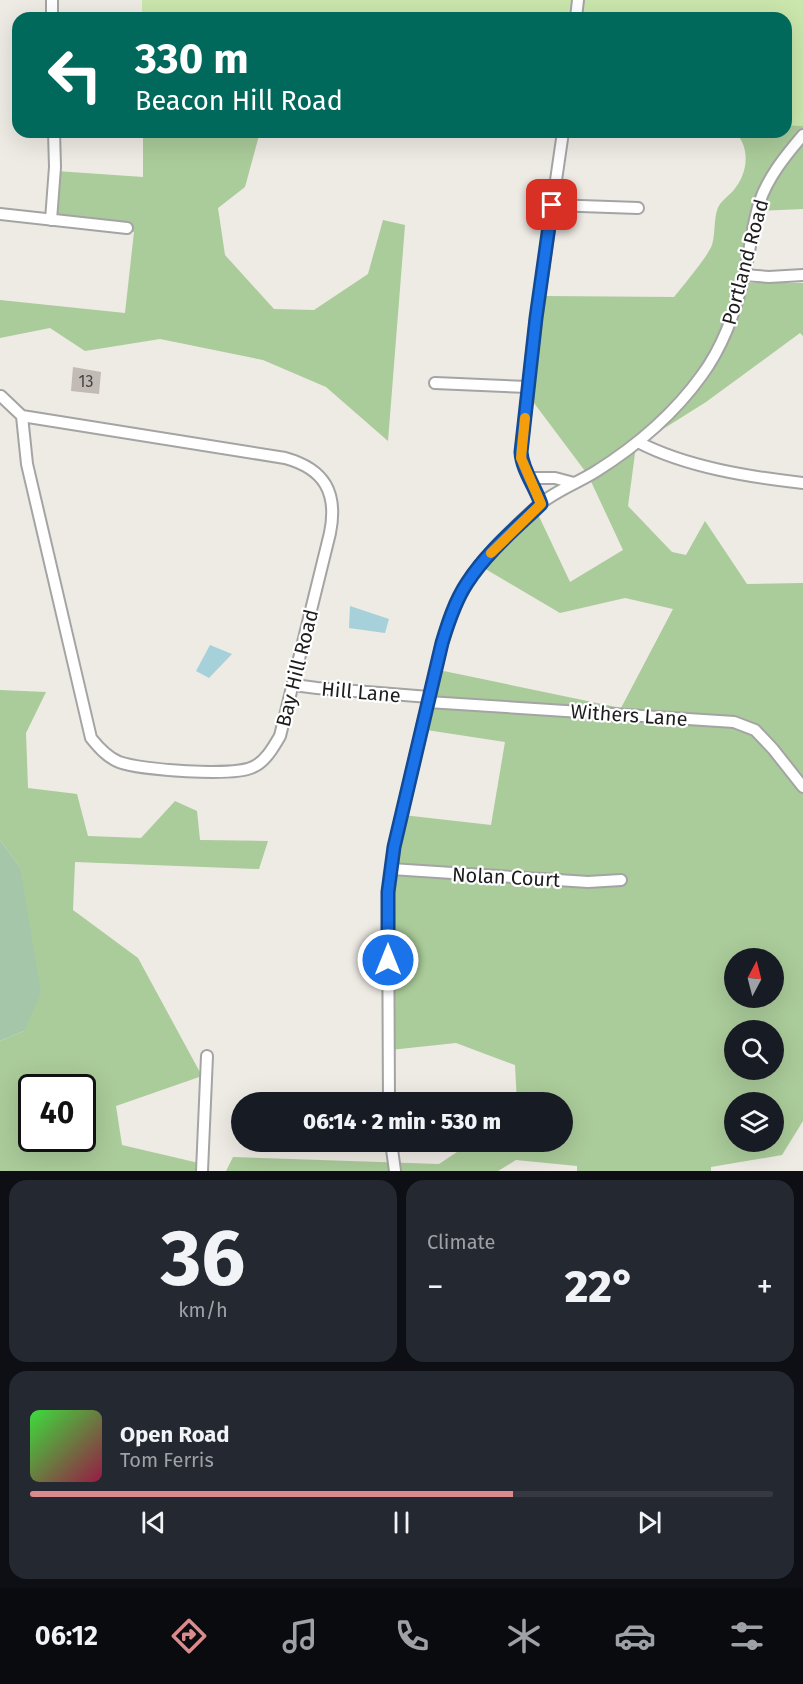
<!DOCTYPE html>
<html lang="en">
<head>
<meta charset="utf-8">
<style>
  :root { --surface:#171b24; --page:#242831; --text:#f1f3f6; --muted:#9ea1a6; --line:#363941; --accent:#db8a8e }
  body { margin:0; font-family:"Fira Sans",sans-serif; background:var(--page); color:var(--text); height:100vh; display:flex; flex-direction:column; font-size:22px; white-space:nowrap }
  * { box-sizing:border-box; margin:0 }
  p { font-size:20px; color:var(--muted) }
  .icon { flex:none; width:33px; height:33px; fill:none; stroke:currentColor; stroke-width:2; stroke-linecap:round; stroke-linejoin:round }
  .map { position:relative; height:1171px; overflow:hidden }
  .panel { display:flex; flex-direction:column; gap:9px; padding:9px; background:#0d0f14; flex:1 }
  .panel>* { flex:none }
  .hud { position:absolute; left:12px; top:12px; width:780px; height:126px; border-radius:18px; box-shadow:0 6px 24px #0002; background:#00695c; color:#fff; overflow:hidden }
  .needle { width:39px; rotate:7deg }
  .tools { position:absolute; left:724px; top:948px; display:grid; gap:12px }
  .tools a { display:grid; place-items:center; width:60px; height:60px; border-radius:50%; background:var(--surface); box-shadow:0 6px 24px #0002; font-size:30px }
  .speed { position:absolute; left:18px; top:1074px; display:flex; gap:12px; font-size:30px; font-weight:700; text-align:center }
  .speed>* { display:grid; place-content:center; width:78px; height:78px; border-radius:50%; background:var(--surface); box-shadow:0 6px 24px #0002; line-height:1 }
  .speed .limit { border:3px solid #111; border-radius:9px; background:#fff; color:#111 }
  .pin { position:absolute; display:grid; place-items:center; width:51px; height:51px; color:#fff; margin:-26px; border-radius:12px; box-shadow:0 3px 9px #0006 }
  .me { position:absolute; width:66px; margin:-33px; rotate:0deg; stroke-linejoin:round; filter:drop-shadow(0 0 4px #0008) }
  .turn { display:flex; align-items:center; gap:21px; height:126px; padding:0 24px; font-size:27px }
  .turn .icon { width:78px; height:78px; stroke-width:2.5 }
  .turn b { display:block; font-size:42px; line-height:51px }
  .big { font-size:45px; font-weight:800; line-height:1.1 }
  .panel .tile { flex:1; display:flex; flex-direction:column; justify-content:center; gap:9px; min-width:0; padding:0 21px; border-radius:18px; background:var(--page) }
  .panel .dial { align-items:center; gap:0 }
  .dial b { font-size:78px; line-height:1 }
  .song { display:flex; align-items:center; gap:18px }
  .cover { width:72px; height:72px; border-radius:9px; background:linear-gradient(135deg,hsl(120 70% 55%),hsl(340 70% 35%)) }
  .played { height:6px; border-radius:3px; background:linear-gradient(90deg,var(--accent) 65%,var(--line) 65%) }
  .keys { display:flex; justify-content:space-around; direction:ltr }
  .heat { display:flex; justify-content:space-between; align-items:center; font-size:33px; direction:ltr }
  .panel .tiles { flex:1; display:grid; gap:9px; grid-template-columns:1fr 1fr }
  .tile:last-child { grid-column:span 2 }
  .trip { position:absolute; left:231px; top:1092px; width:342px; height:60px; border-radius:30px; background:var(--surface); box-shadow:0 6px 24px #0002; font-weight:800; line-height:60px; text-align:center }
  .tabs { display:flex; height:96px; justify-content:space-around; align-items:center; background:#090b0e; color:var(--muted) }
  .tabs .icon { width:42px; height:42px }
  .tabs .active { color:var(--accent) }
  .tabs b { font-size:27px; color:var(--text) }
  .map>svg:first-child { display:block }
  .grass { fill:#cae6ac }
  .forest { fill:#aacb9a; fill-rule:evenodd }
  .cemetery { fill:#a6c6aa }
  .water { fill:#a6d0da }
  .building { fill:#c2bab4 }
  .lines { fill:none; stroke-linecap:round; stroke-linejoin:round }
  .minor-casing { stroke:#a4a4a4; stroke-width:14 }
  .minor { stroke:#fff; stroke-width:10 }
  .route-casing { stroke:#114b97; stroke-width:15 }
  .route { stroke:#1a73e8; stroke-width:10 }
  .slow { stroke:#f59e0b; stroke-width:10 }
  .labels { text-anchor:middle; stroke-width:4.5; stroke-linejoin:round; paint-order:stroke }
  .number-label { font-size:16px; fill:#464443 }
  .street-label { font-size:20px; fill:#1d1d1d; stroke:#fff }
</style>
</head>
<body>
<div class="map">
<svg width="803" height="1171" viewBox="0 0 803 1171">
  <rect width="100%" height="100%" fill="#eeeae4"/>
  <!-- grass -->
  <path class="grass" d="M142,0H803V126L786,125V18H142Z"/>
  <!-- forest -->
  <path class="forest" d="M786,125L803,126V209L758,211L742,283H803V336L800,333L706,402L636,446L628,506L672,552L686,555L705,521L747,584L803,583V1121L782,1155L711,1167V1171H577V1166L516,1160L498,1171H226L233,1157L439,1164L472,1142H562V1102H517L515,1065L456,1043L390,1050L387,882L403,815L491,825L505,742L420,729L434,669L621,708L673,609L625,598L560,613L477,564L535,508L570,582L623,550L588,475L528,395L543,296L674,297C683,286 708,256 712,245C716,232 713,214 720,204C724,199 729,195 733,191C748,174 751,148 735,132H786ZM735,958H774V998H735ZM735,1030H774V1070H735ZM735,1102H774V1142H735Z
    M143,132H260L245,187L218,208L225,255L274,309L314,310L368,274L383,220L405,225L388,441L326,387L263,360L160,339L85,351L50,328L0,338V300L125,313L134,232L56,215V171L143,177Z
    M0,690L46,692L26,733L28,788L77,794L88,836L141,838L175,801L197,811L200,840L268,841L259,869L75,862L73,910L138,958L202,1076L116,1106L122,1145L203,1164L201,1171H0V1041L24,1031L20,867L0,840ZM32,1088H82V1138H32Z"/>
  <!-- cemetery -->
  <path class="cemetery" d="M0,840L20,867L41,993L24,1031L0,1041Z"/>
  <!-- water -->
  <path class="water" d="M350,606L389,619L385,633L349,628Z
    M210,645L232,654L209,678L196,671Z"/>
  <!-- building -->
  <path class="building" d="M73,367L101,372L99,394L71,391Z"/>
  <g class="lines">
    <!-- minor casing -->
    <g class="minor-casing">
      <path id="minor" d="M52,0V18
        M576,18L578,0
        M552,205L638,208
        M0,214L127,228
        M51,220L55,167L54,132
        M744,275L769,277L803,275
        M435,383L528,387
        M1,396L22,416
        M22,416L285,458C325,469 338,493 330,533L280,736C273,748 265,762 253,767C234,777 140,770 119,762C107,757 99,748 91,738L27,464Z
        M638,442C686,467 749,477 803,483
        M531,478H555L574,483
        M541,504C535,486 522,470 521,452L536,318L563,132
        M294,685L317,688L429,697
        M428,702L734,722L755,730L773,749L803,787
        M391,869L588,882L621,880
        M389,1102L388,893L394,847L442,643C448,623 455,603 466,585C481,559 517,524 540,504C556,491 577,483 595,472C635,447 674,414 702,375C724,345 736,310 744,275C750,252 752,227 759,204C767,178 786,155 803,135
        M391,1142L395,1171
        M202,1171L207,1056"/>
    </g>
    <!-- minor -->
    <use href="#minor" class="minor"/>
  </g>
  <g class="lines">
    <!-- route casing -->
    <g class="route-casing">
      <path id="route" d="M388,960V892L394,847L442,643C448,623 455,601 467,583C487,552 515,529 541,504C535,486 522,470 521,452L536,318L552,205"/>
    </g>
    <!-- route -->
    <use href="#route" class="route"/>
    <!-- slow -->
    <path class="slow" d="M491,553L541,504L521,458L525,418"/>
  </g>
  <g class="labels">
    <!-- number labels -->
    <g class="number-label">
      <text x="86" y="387">13</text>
    </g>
    <!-- street labels -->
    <g class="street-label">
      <text transform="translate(745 262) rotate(-75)" y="7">Portland Road</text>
      <text transform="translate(297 668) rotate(-76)" y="7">Bay Hill Road</text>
      <text transform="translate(361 692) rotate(5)" y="7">Hill Lane</text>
      <text transform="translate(629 715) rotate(4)" y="7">Withers Lane</text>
      <text transform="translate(506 877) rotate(3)" y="7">Nolan Court</text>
    </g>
  </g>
</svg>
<div class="tools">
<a><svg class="needle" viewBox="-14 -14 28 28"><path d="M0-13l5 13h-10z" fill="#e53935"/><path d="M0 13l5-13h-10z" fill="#9ea1a6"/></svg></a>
<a><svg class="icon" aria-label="search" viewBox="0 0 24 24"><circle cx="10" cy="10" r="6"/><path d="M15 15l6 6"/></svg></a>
<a><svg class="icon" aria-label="layers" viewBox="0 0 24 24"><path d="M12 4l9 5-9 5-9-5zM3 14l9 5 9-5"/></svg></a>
</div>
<div class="speed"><div class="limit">40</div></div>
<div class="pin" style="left:552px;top:205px;background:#d93025"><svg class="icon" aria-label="arrive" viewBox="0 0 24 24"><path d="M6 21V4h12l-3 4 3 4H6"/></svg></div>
<svg class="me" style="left:388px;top:960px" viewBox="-20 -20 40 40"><circle r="17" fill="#1a73e8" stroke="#fff" stroke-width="3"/><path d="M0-11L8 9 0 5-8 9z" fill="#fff"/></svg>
<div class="trip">06:14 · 2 min · 530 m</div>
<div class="hud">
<div class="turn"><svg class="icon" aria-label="left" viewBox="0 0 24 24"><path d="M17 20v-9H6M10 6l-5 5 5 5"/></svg><div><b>330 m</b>Beacon Hill Road</div></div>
</div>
</div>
<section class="panel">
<div class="tiles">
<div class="tile dial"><b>36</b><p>km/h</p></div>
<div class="tile"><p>Climate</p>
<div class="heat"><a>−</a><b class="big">22°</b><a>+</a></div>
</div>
<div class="tile">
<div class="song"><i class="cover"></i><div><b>Open Road</b><p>Tom Ferris</p></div></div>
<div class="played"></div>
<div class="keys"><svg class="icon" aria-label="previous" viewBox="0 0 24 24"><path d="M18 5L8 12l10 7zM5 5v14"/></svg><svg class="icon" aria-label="pause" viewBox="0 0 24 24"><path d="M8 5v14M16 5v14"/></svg><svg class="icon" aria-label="next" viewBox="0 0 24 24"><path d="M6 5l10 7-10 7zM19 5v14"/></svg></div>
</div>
</div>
</section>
<nav class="tabs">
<b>06:12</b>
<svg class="icon active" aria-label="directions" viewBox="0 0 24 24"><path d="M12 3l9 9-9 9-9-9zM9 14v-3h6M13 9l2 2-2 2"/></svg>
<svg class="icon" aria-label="music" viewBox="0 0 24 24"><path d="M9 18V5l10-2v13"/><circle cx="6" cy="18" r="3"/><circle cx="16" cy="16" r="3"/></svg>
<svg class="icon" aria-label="phone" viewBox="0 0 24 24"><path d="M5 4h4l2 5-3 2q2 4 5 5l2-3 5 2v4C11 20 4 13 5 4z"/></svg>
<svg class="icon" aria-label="climate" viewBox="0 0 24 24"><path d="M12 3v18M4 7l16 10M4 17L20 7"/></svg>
<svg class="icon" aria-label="car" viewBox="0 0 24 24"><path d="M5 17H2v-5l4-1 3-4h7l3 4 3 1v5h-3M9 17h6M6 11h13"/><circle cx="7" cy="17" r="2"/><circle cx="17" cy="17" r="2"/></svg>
<svg class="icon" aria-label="filters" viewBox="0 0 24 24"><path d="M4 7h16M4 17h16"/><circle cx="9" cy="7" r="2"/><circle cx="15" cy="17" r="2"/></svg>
</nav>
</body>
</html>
